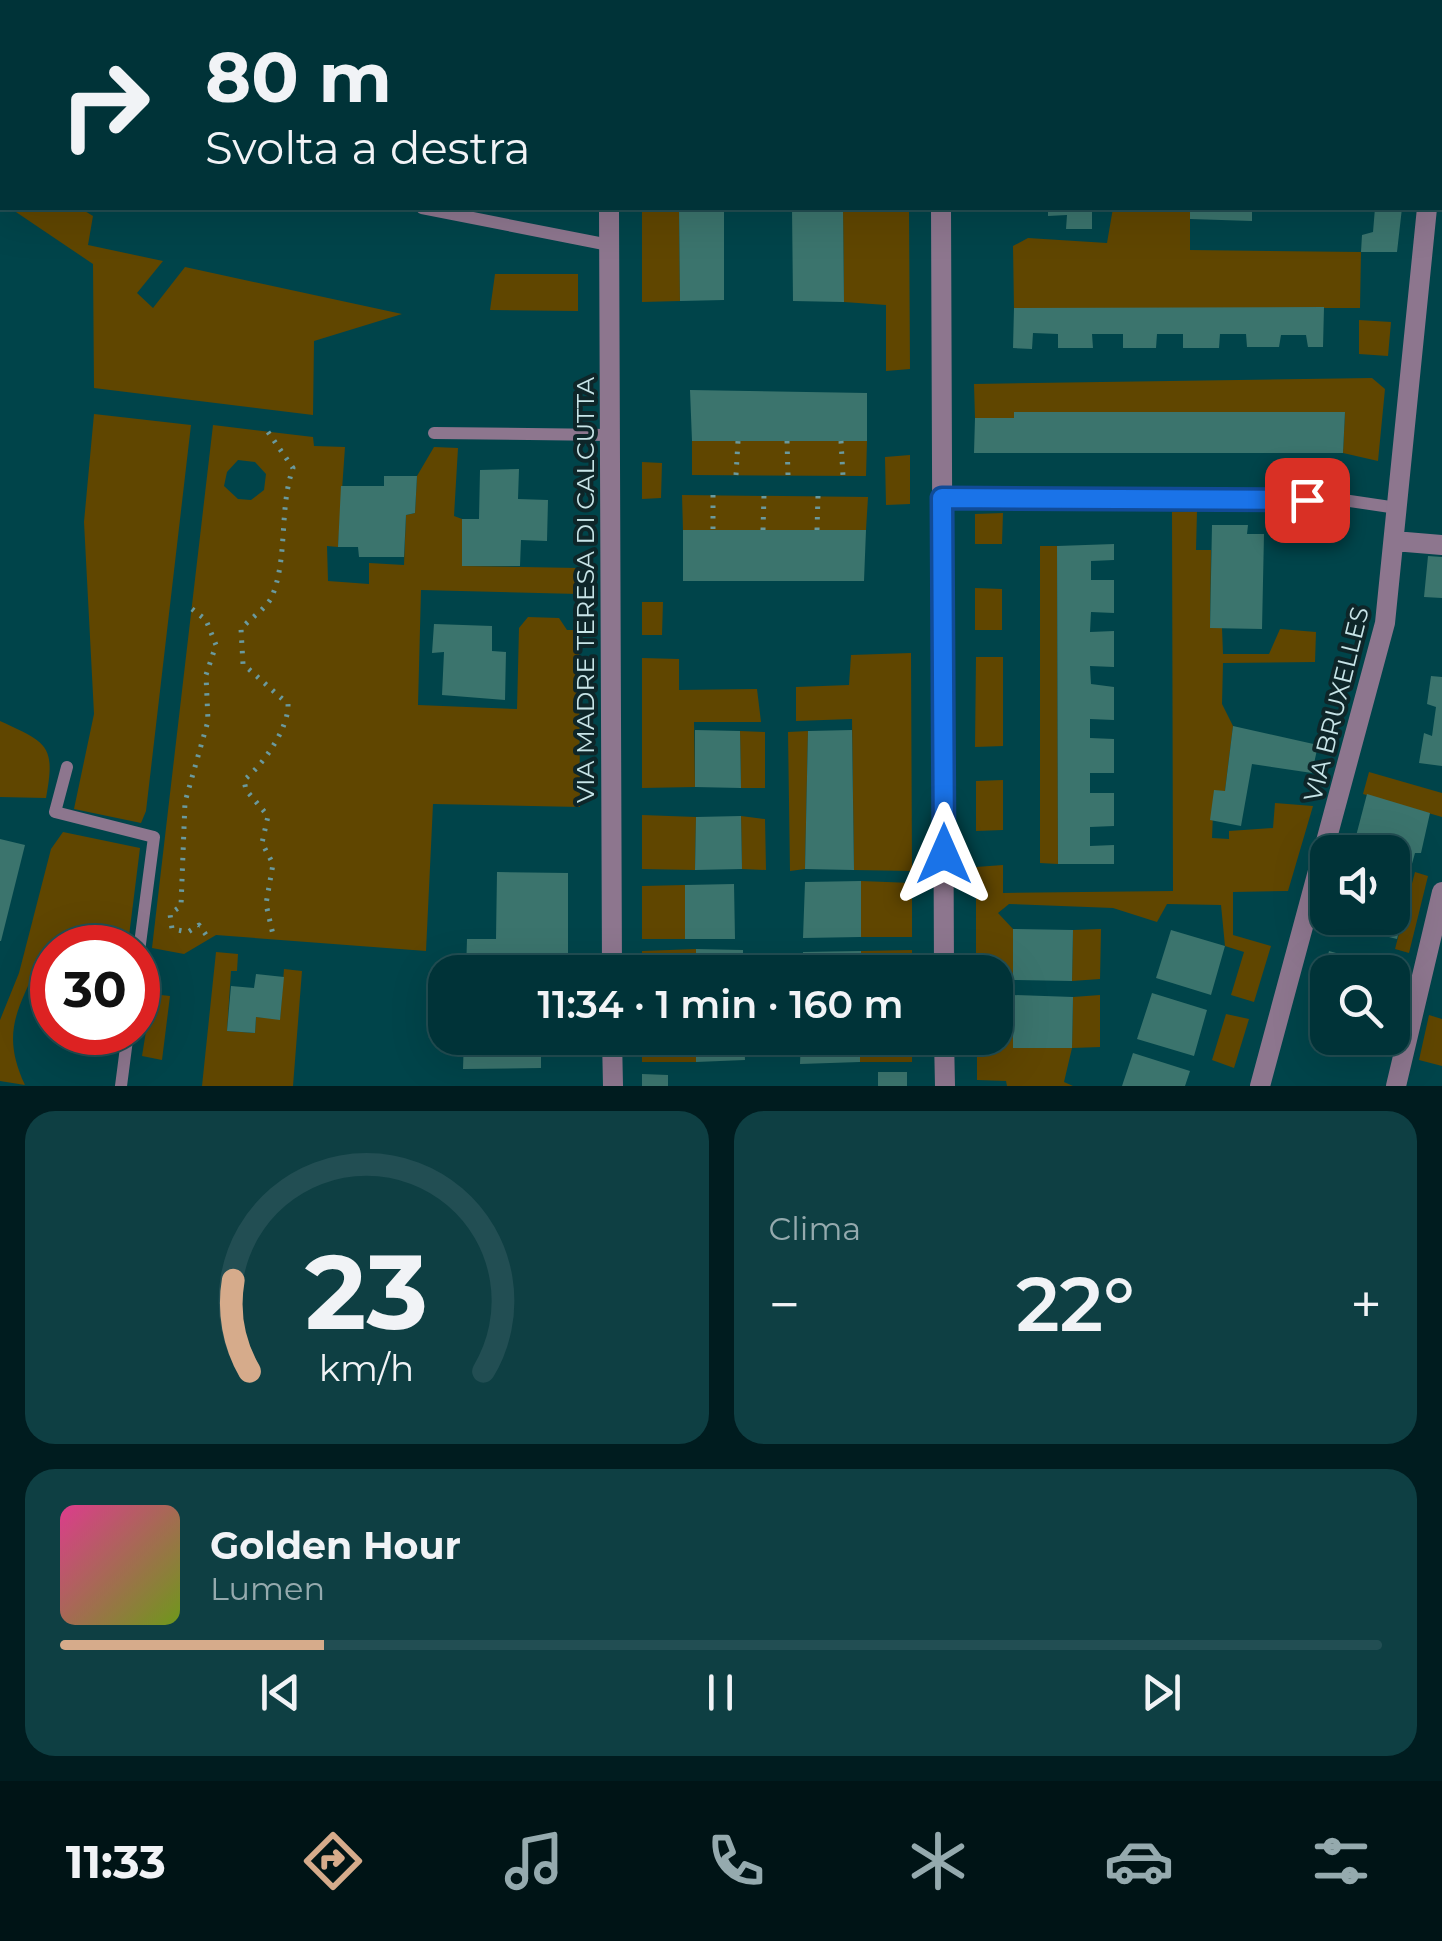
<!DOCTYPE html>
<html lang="it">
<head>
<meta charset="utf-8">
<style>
  :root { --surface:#003338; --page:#0e3f43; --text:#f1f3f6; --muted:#95aaae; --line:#224e53; --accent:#d6ab8b }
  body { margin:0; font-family:Montserrat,sans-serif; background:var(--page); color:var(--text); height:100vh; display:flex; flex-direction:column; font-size:38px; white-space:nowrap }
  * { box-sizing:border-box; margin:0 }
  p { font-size:32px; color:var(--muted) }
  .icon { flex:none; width:55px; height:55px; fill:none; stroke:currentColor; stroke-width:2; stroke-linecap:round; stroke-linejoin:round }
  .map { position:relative; height:1086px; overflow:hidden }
  .drawer { display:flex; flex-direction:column; gap:25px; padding:25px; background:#001c1f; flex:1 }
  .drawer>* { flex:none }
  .top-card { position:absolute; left:0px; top:0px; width:1442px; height:210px; box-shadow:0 10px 40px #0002,0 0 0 2px var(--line); background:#003338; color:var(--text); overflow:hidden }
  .controls { position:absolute; left:1310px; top:835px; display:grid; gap:20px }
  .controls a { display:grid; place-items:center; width:100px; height:100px; border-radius:20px; background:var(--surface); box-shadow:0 10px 40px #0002,0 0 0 2px var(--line); font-size:50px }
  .speed { position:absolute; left:30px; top:925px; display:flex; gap:20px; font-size:50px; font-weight:700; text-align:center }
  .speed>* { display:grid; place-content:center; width:130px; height:130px; border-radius:50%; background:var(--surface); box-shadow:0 10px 40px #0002,0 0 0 2px var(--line); line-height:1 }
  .speed .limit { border:15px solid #d22; background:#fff; color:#111 }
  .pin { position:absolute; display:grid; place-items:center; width:85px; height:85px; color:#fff; margin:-42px; border-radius:20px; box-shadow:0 5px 15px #0006 }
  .me { position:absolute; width:110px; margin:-55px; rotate:0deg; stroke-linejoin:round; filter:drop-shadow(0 0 8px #0008) }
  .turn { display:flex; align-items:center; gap:35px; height:210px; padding:0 40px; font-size:45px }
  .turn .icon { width:130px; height:130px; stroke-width:2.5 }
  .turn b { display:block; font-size:70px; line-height:85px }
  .big { font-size:75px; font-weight:600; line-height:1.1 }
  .drawer .card { flex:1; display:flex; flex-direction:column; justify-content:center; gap:15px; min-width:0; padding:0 35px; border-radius:30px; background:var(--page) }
  .drawer .dial { align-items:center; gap:0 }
  .dial svg { height:260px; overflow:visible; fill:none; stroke:var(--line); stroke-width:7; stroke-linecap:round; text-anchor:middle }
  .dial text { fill:var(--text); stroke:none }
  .song { display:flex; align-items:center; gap:30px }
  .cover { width:120px; height:120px; border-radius:15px; background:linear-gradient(135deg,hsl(330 70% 55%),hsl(80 70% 35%)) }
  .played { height:10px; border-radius:5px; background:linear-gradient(90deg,var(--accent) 20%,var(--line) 20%) }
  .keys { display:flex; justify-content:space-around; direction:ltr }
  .heat { display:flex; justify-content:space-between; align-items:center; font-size:55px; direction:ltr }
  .drawer .tiles { flex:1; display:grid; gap:25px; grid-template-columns:1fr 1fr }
  .card:last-child { grid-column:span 2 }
  .trip { position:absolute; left:428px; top:955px; width:585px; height:100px; border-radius:30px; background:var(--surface); box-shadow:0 10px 40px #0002,0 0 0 2px var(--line); font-weight:600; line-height:100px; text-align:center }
  .tabs { display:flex; height:160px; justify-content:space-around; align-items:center; background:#001416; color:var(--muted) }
  .tabs .icon { width:70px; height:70px }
  .tabs .selected { color:var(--accent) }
  .tabs b { font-size:45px; color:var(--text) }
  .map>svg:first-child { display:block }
  .green { fill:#604600; fill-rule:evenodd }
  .building { fill:#3b746d }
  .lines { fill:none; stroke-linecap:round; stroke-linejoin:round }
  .path { stroke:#6a9a9e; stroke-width:5; stroke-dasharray:2.5 8; stroke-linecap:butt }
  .service { stroke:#8d768e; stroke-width:12 }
  .minor { stroke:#8d768e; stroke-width:20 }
  .route-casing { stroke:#114b97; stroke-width:25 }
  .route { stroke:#1a73e8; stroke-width:18 }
  .labels { text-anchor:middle; stroke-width:8; stroke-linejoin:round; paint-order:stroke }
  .street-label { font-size:25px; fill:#c7e4e7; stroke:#0e2629 }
</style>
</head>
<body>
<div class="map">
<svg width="1442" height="1086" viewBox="0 0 1442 1086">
  <rect width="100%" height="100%" fill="#00444a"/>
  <!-- green -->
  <path class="green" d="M10,208H80L93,216L88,245L163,261L137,293L153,308L185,267L402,314L314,341L313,415L94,388L93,264Z
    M642,208H679L680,301L642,302Z
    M843,208H909L910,369L886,371V305L844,302Z
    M1113,208H1190V250L1361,252L1360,308H1014L1013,246L1028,238L1107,243Z
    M495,274H578V311L490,310Z
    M1359,320L1391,322L1388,356L1359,354Z
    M1372,378L1385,389L1378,461L1343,453L1345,412H1015L1014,418H975L974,384Z
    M94,414L191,425L146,811L141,823L74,809L94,714L84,522Z
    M213,425L313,437L314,446L345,447L338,547L327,546L328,581L369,584V563L404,565L406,515L415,513L417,476L434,447L458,448L454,516L462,519V566L579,568V594L421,590L418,705L517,709L519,628L528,617L559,618L567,630H579L580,807L433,804L426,951L216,935L184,954L152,948ZM238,460L255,462L266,474L264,490L251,500L238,499L224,486L227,472Z
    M692,441H867L866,476L692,475Z
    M910,455V504L886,505L885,457Z
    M642,462L662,463L661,498L642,499Z
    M682,495L868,497L866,530H683Z
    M1197,511L1196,550H1211L1210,627L1222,628L1223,654H1269L1280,629L1316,632L1315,662L1223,663L1222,704L1233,726L1225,791H1214L1212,838L1229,839V831L1273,828L1275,803L1313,806L1288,891L1233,892V935L1271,946L1254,1002L1231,995L1244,952L1225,946L1221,905L1167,904L1157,922L1113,908L1009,904L998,913L1013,929V980H995V972H976V867L1003,865V893L1173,891L1172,512Z
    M1003,513L1002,544H975V514Z
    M1040,546H1057L1058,864L1040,863Z
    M975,588L1002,589V630H975Z
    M642,602H663L662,635H642Z
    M911,653L912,871L854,870L852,719L796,721V687L849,685L851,655Z
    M976,657H1003V746L975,747Z
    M642,658L679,659V690L757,689L761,722H694L695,787L642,788Z
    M0,721C47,743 56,744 46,798L0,797Z
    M740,731L765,732V788H741Z
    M808,731L805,869L790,871L788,732Z
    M1369,772L1442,793V817L1363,794Z
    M1003,780V830L976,831V781Z
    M642,815L696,817L695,870L642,869Z
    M741,816L765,819L766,870L742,869Z
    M63,832L140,848L128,944L92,939L52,948V955L39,962C17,1011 1,1033 25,1085L0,1081V1020L19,973L51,849Z
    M1415,872L1428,876L1409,953L1395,949Z
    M861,881L912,883V937H861Z
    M685,885V939H642V886Z
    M1101,929L1100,979L1072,981L1073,930Z
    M696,949V972H642V951Z
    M912,950V972H861V951Z
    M216,952L238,954L237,971H231L227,1031L255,1033L256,1017L280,1019L284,969L302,971L293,1086H202Z
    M152,994L170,996L162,1060L142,1056Z
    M1013,995L1014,1048H1072L1073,997L1100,995V1047L1072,1048L1064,1082L1073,1086H1007L1006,1081L977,1080V1038H995V996Z
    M1226,1014L1249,1019L1234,1068L1212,1060Z
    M1429,1015L1442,1019V1066L1419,1060Z
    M642,1038H696V1062H642Z
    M860,1038H912V1062H860Z"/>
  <!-- building -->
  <path class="building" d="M679,208H724V300L680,301Z
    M792,208H843L844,302L793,301Z
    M1048,208H1092V229H1066L1067,215L1048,216Z
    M1190,208H1252V221L1190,219Z
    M1375,208H1402L1397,252H1361L1362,235L1373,232Z
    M1324,307L1323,347H1308L1306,335H1281L1279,347H1247L1246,334H1220L1219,348H1183V334H1157L1156,348H1123V334H1092L1093,348H1058V334L1033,333L1032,349L1013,348L1014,308Z
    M690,390L867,393V441H692Z
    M1014,412H1345L1343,453H974L975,418H1014Z
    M519,469L518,499L548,500L547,541L521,540L520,566H462V519H479L480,470Z
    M384,476H417L415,513L406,515L404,557H359L358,547H338L341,486H384Z
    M1212,525H1248L1247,534H1264L1262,629L1210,628Z
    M683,530H866L864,581H683Z
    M1114,544V560L1091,561V580H1114V613L1091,612L1090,632L1114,631V667L1090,666L1091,684L1114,687V720L1090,719V738L1114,739V773H1090V793H1114V826L1090,827V846L1114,845V864H1058L1057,546Z
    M1428,556L1442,557V598L1424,597Z
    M434,624L492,626V651L506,652L505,700L442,695L444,652L432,653Z
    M1431,676L1442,677V766L1419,763L1424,733L1432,736L1436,707L1427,704Z
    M1233,726L1318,745L1312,773L1252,764L1241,826L1210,820L1214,790L1225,791Z
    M695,730L740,731L741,788L695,787Z
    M852,730L854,870L805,869L808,731Z
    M1367,794L1430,813L1421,853H1415L1410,871L1392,866V852H1361L1365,838L1356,836Z
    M741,816L742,869L695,870L696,817Z
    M0,839L25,845L1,941H0Z
    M497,872L568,873V972H466L467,939H496Z
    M861,881V937L803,938L805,882Z
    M734,884L735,939H685V885Z
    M1392,884L1410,888L1397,939L1340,925L1342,918H1392Z
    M1013,929L1073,930L1072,981L1013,980Z
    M1171,930L1225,946L1211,995L1156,978Z
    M696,949L743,950V972H696Z
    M861,951V972H802L803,952Z
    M1329,951L1390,968L1389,972H1328V1020L1313,1017Z
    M256,974L284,977L280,1020L256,1017L255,1033L227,1031L231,986L254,988Z
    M1152,993L1207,1010L1194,1056L1137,1039Z
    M1013,995L1073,997L1072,1048H1013Z
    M464,1038H541V1068L463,1069Z
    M696,1038H744L745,1060L696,1062Z
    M801,1038H860V1062L800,1064Z
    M1133,1053L1190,1071L1185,1086H1122Z
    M878,1072H907V1086H878Z
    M642,1074L668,1075V1086H642Z"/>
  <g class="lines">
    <!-- path -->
    <path class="path" d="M540,2L542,0
      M268,432L293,468C279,508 288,554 273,594C269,607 250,618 241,629L243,664L288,704C289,728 263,765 244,780L246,790L268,816L262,843L273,864L266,904L274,939
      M787,441L788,475
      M841,441L843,476
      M736,475L738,441
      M713,495V530
      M763,530L764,495
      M817,530L818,496
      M192,609L206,620L216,645L206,675L208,721L185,802L181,906L170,914L172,929L188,932L199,925L209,939"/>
    <!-- service -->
    <path class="service" d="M22,2V0
      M0,126L2,116
      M422,208L609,245
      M434,433L610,435
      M942,498L1343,500L1397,508
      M67,767L55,812L154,837L138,959
      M121,1086L128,1032"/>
    <!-- minor -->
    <path class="minor" d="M608,0V2
      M940,0V2
      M1440,81L1442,61
      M609,208L612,972
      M941,208L944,972
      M1394,541L1442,545
      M612,1038L613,1086
      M944,1038L945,1086
      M1260,1086L1385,623L1427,208
      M1396,1086L1442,892"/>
  </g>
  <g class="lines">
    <!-- route casing -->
    <g class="route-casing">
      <path id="route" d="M944,854L942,498L1307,500"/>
    </g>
    <!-- route -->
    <use href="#route" class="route"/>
  </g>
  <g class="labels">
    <!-- street labels -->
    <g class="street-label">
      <text transform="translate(585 590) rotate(-90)" y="9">VIA MADRE TERESA DI CALCUTTA</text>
      <text transform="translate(1336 704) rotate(-76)" y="9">VIA BRUXELLES</text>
    </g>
  </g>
</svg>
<div class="controls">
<a><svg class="icon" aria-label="sound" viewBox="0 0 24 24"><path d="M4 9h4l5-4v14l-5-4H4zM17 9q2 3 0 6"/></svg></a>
<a><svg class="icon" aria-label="search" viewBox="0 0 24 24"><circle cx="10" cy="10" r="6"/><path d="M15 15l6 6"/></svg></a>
</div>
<div class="speed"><div class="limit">30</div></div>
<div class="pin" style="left:1307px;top:500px;background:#d93025"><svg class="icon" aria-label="arrive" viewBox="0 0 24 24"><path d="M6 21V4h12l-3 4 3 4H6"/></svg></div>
<svg class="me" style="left:944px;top:854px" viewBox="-20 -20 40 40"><path d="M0-17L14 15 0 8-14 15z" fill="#1a73e8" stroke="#fff" stroke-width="4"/></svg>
<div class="trip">11:34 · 1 min · 160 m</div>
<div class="top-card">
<div class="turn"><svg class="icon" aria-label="right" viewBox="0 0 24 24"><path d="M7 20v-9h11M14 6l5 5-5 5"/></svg><div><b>80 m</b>Svolta a destra</div></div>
</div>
</div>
<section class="drawer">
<div class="tiles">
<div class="card dial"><svg viewBox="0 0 100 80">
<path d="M14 69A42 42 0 1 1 86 69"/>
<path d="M14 69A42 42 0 0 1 9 41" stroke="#d6ab8b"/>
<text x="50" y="56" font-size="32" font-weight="700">23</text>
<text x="50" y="72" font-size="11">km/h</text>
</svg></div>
<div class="card"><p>Clima</p>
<div class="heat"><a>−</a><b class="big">22°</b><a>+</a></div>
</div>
<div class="card">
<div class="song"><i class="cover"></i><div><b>Golden Hour</b><p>Lumen</p></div></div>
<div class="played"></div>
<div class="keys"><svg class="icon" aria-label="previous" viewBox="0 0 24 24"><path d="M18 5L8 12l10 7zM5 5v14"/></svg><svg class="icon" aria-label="pause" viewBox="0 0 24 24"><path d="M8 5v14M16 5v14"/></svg><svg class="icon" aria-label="next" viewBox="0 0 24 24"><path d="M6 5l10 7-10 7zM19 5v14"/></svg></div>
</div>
</div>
</section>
<nav class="tabs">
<b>11:33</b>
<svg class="icon selected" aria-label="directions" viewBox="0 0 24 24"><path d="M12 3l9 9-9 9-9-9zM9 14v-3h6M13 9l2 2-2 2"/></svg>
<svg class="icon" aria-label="music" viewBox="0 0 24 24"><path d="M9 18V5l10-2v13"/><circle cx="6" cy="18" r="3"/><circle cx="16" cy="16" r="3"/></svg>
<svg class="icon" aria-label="phone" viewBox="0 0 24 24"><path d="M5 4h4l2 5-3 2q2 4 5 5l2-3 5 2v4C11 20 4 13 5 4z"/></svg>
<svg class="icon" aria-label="climate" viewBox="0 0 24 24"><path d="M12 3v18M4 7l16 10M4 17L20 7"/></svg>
<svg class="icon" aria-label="car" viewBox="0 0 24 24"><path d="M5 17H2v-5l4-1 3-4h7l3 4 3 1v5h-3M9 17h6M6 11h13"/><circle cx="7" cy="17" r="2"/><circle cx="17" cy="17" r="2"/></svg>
<svg class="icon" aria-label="filters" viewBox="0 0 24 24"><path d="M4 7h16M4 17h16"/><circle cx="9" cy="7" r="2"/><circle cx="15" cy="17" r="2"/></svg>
</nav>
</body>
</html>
